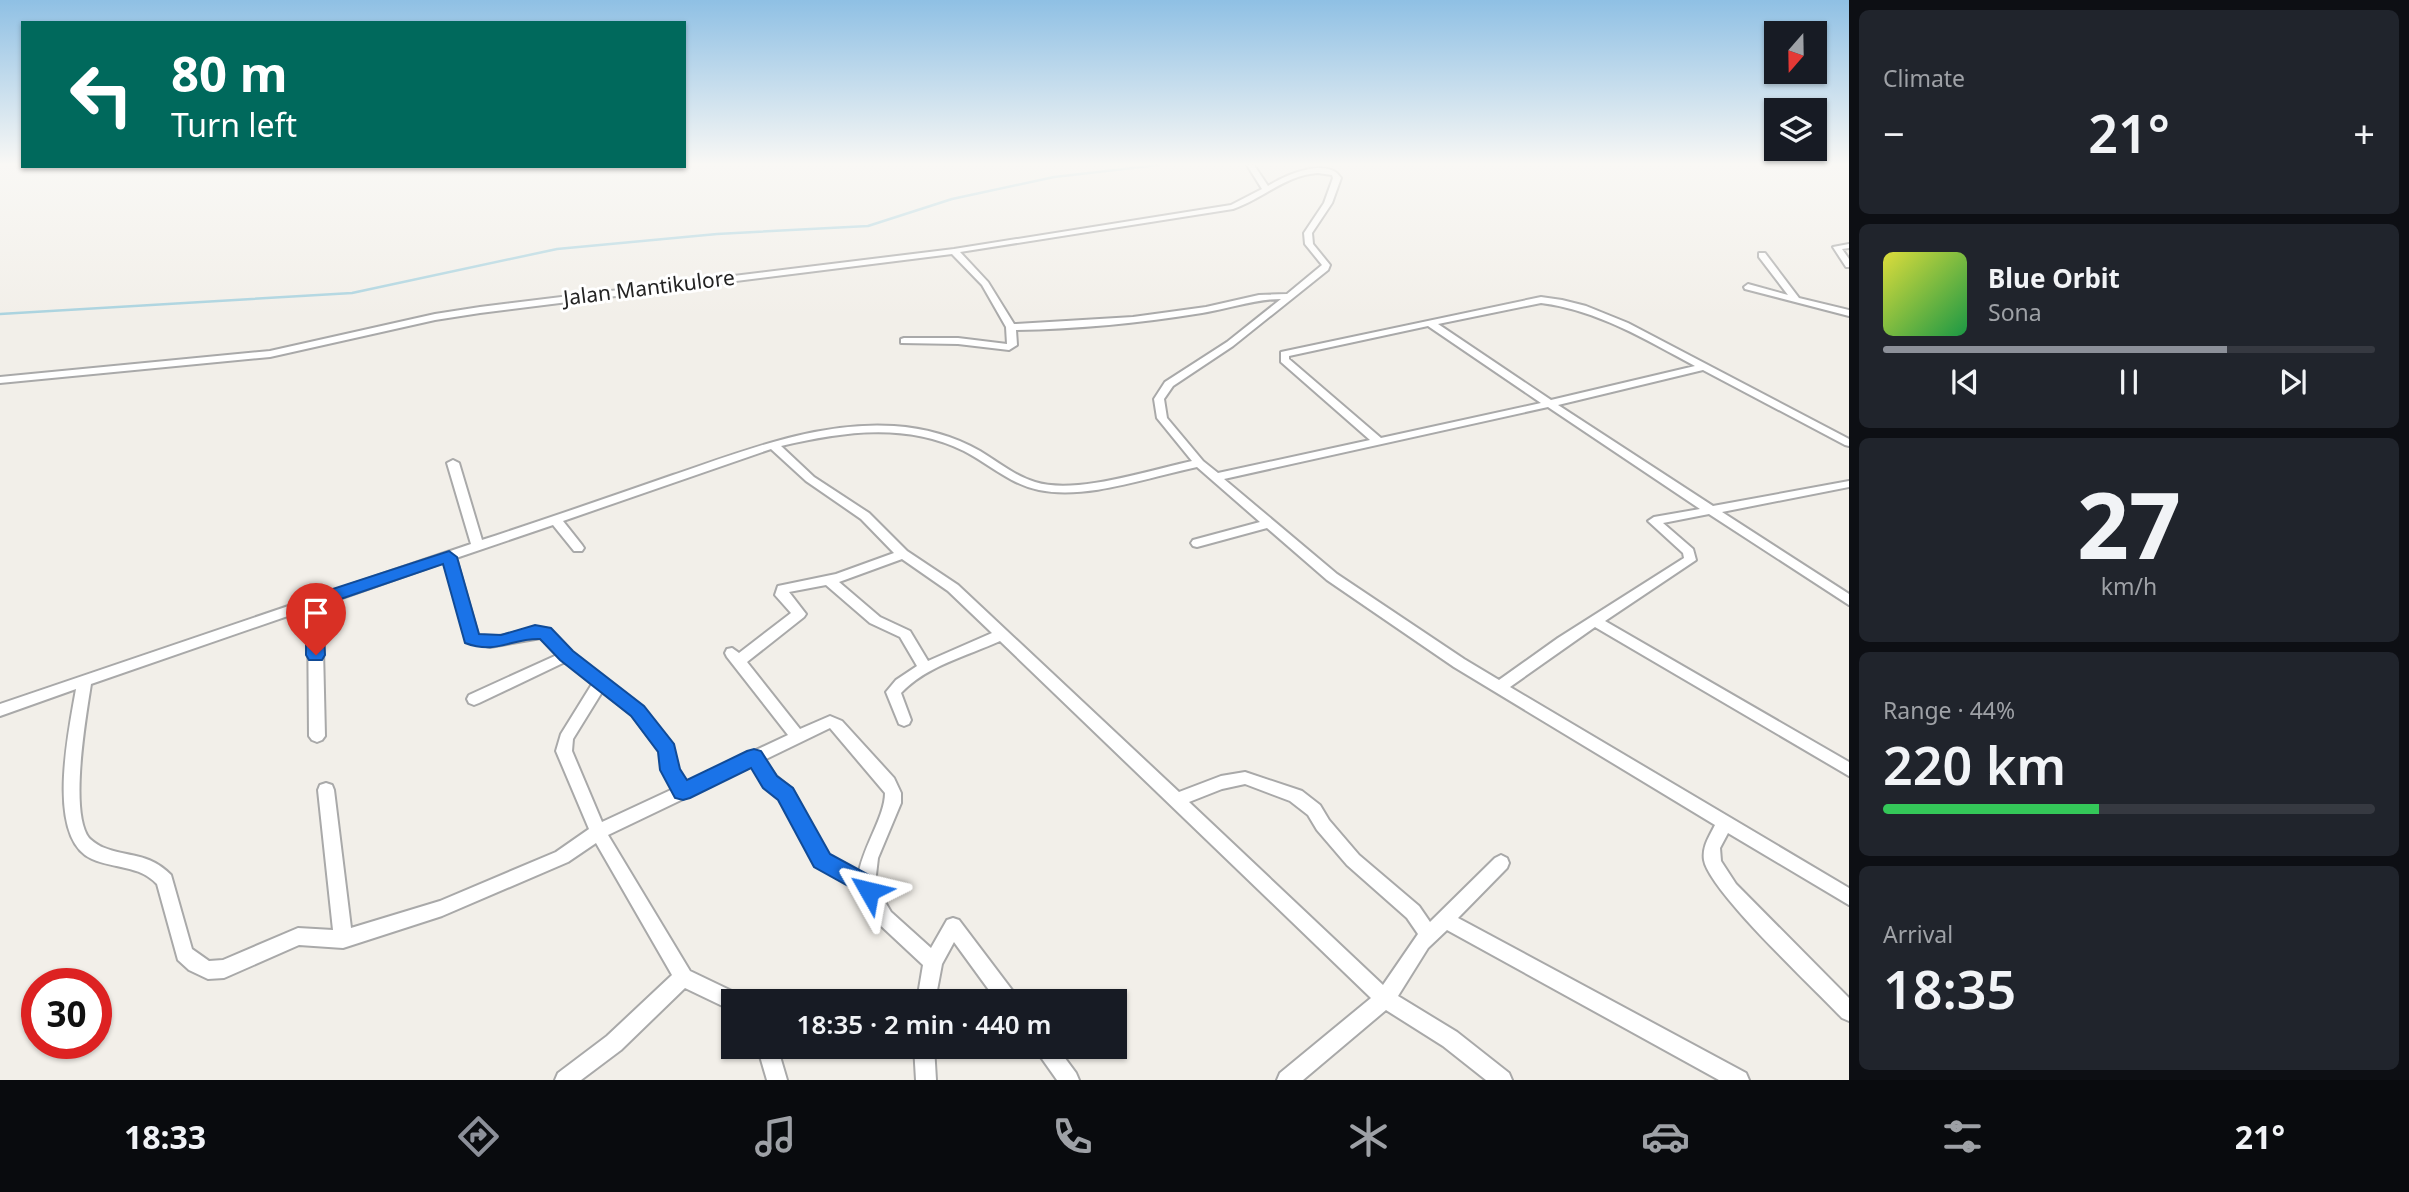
<!DOCTYPE html>
<html lang="en">
<head>
<meta charset="utf-8">
<style>
  :root { --surface:#171b24; --page:#20242c; --text:#f1f3f6; --muted:#9ea1a6; --line:#363941; --accent:#8c9099 }
  body { margin:0; font-family:"Noto Sans",sans-serif; background:var(--page); color:var(--text); height:100vh; display:flex; flex-direction:column; font-size:26px; white-space:nowrap }
  * { box-sizing:border-box; margin:0 }
  p { font-size:23px; color:var(--muted) }
  .icon { flex:none; width:38px; height:38px; fill:none; stroke:currentColor; stroke-width:2; stroke-linecap:round; stroke-linejoin:round }
  .map { position:relative; flex:1; overflow:hidden }
  .panel { display:flex; flex-direction:column; gap:10px; padding:10px; background:#0d0f14; width:560px }
  .panel>* { flex:none }
  .top-card { position:absolute; left:21px; top:21px; width:665px; height:147px; border-radius:0px; box-shadow:0 2px 5px #0004; background:#00695c; color:#fff; overflow:hidden }
  .needle { width:46px; rotate:200deg }
  .tools { position:absolute; left:1764px; top:21px; display:grid; gap:14px }
  .tools a { display:grid; place-items:center; width:63px; height:63px; border-radius:0px; background:var(--surface); box-shadow:0 2px 5px #0004; font-size:35px }
  .speed { position:absolute; left:21px; top:968px; display:flex; gap:14px; font-size:35px; font-weight:700; text-align:center }
  .speed>* { display:grid; place-content:center; width:91px; height:91px; border-radius:50%; background:var(--surface); box-shadow:0 2px 5px #0004; line-height:1 }
  .speed .limit { border:10px solid #d22; background:#fff; color:#111 }
  .pin { position:absolute; display:grid; place-items:center; width:60px; height:60px; color:#fff; margin:-72px -30px; border-radius:50% 50% 50% 0; rotate:-45deg; box-shadow:0 0 7px #0007 }
  .pin .icon { rotate:45deg }
  .me { position:absolute; width:77px; margin:-38px; rotate:307deg; stroke-linejoin:round; filter:drop-shadow(0 0 5px #0008) }
  .turn { display:flex; align-items:center; gap:24px; height:147px; padding:0 35px; font-size:32px }
  .turn .icon { width:91px; height:91px; stroke-width:2.5 }
  .turn b { display:block; font-size:49px; line-height:60px }
  .big { font-size:52px; font-weight:600; line-height:1.1 }
  .panel .tile { flex:1; display:flex; flex-direction:column; justify-content:center; gap:10px; min-width:0; padding:0 24px; border-radius:10px; background:var(--page) }
  .panel .dial { align-items:center; gap:0 }
  .dial b { font-size:91px; line-height:1 }
  .song { display:flex; align-items:center; gap:21px }
  .cover { width:84px; height:84px; border-radius:10px; background:linear-gradient(135deg,hsl(60 70% 55%),hsl(140 70% 35%)) }
  .played { height:7px; border-radius:4px; background:linear-gradient(90deg,var(--accent) 70%,var(--line) 70%) }
  .keys { display:flex; justify-content:space-around; direction:ltr }
  .heat { display:flex; justify-content:space-between; align-items:center; font-size:38px; direction:ltr }
  .charge { height:10px; border-radius:5px; background:linear-gradient(90deg,#34c759 44%,var(--line) 0) }
  .trip { position:absolute; left:721px; top:989px; width:406px; height:70px; border-radius:0px; background:var(--surface); box-shadow:0 2px 5px #0004; font-weight:600; line-height:70px; text-align:center }
  .menu { display:flex; height:112px; justify-content:space-around; align-items:center; background:#090b0e; color:var(--muted) }
  .menu .icon { width:49px; height:49px }
  .menu .active { color:var(--accent) }
  .menu b { font-size:32px; color:var(--text) }
  main { display:flex; flex:1; min-height:0 }
  .map>svg:first-child { display:block }
  .lines { fill:none; stroke-linecap:round; stroke-linejoin:round }
  .stream { stroke:#aad3df; stroke-width:2.5 }
  .minor-casing { stroke:#a9a9a9; stroke-width:4 }
  .minor { fill:#fff; fill-rule:evenodd }
  .route { fill:#1a73e8; stroke:#114b97; stroke-width:2 }
  .labels { text-anchor:middle; stroke-width:6; stroke-linejoin:round; paint-order:stroke }
  .far-street-label { font-size:21px; fill:#222; stroke:#fff }
</style>
</head>
<body>
<main>
<div class="map">
<svg width="1849" height="1080" viewBox="0 0 1849 1080">
  <rect width="100%" height="100%" fill="#f2efe9"/>
  <g class="lines">
    <!-- stream -->
    <path class="stream" d="M0,314L352,293L557,249L717,234L868,226L952,199L1054,177L1159,165"/>
    <!-- minor casing -->
    <g class="minor-casing">
      <path id="minor" d="M1247,165H1254L1268,186C1284,176 1327,156 1341,178L1332,203L1312,233L1313,244L1330,265L1328,270L1233,346L1173,386L1164,399L1167,418L1203,461L1218,473L1370,440L1281,362V352L1541,297L1562,300L1586,306L1628,323L1849,439V446L1845,445L1703,370L1558,405L1713,506L1849,481V487L1722,512L1849,594V605L1709,514L1663,523L1693,549L1696,560L1605,621L1849,762V776L1595,627L1510,687L1849,888V905L1728,833L1720,848L1721,861L1736,884L1849,998V1021L1842,1018C1816,990 1709,891 1704,860C1702,847 1709,837 1715,825L1454,667L1327,580L1267,528L1197,547L1193,546L1191,543L1193,540L1260,522L1197,467C1149,477 1087,500 1039,490C1010,484 989,464 964,451C905,422 842,432 781,446L814,477L869,513L907,551L958,585L1179,792L1221,776L1245,772L1302,791L1320,805L1329,820L1359,855L1419,906L1430,922L1495,858L1501,855L1507,858L1509,863L1507,868L1458,918L1746,1073L1749,1080H1719L1447,930L1428,948L1398,996L1457,1032L1509,1073L1512,1080H1486L1443,1046L1386,1010L1303,1080H1277L1280,1073L1371,998L1000,641C967,656 926,666 901,693L911,720L909,724L904,726L899,724L886,692L896,680L917,666L900,637L870,623L826,585L789,592L806,614L804,617L747,662L800,729L830,716L842,721L894,778L901,793V803L878,858L876,875L878,890L891,912L931,948L947,920L953,918L959,920L1015,994L1017,1001H997L954,942L942,964L935,1001H917L923,965L878,923L869,910L861,891L816,865L780,799L764,786L752,766L608,835L690,971L740,995L742,1001H733V1011L685,988L621,1050L581,1080H555L558,1073L607,1036L672,975L596,843L568,862L442,916L343,948L299,945L224,978L208,979L189,970L178,960L157,884C139,865 115,869 92,859C45,838 69,730 76,689L0,716V704L471,544L447,463L453,460L459,463L482,540C546,519 610,497 673,475C744,451 818,421 894,426C924,428 954,436 980,451C998,462 1015,476 1035,482C1076,495 1150,470 1192,461L1157,418L1154,399L1165,382L1227,342L1281,299C1254,299 1229,309 1202,313C1141,323 1078,329 1016,330L1017,345L1009,350L958,344L901,343V339L904,338H958L1007,344L1006,327L982,285L952,254L480,313L435,320L270,357L0,383V377L270,351L435,314L480,307L954,249L1231,205L1262,189ZM1318,173L1332,175L1333,178L1324,203L1304,233L1305,244L1322,265L1287,294L1259,295L1206,307L1133,317L1014,324L988,282L960,252L1233,209C1263,199 1285,175 1318,173ZM1541,303C1598,310 1646,340 1695,366L1551,400L1438,324ZM1428,326L1541,403L1381,438L1289,359V356ZM1548,407L1700,509L1654,517L1648,521L1683,553L1684,558L1558,638L1499,680L1464,659L1337,574L1224,479ZM771,449L806,481L861,519L894,553L836,574L778,586L775,595L791,613L739,653L732,648L727,649L725,653L727,657L788,735L686,783L678,769L672,746L642,707L571,652L550,630C525,624 502,642 478,635L456,558L553,525L574,551H582L584,548L582,545L563,521ZM902,559L948,591L992,633L928,661L910,631L880,617L839,582ZM444,562L467,641L490,647L541,638L557,655L469,695L467,699L469,703L474,705L479,703L565,662L592,684L561,734L556,751L589,829L556,852L440,901L351,928L334,790L332,785L326,783L320,785L318,790L333,930L298,928L223,960L209,961L192,949L171,875C148,852 129,858 102,847C99,846 92,841 89,838C69,812 86,717 91,684L308,609L309,736L312,740L317,742L322,740L325,736L322,605ZM602,692L632,715L660,752L662,770L673,789L602,822L572,751L573,739ZM830,728L885,793C885,816 864,845 859,872L828,855L792,789L776,776L764,760ZM1245,784L1290,801L1308,815L1317,830L1347,865L1407,918L1418,934L1383,985L1189,802L1222,789Z
        M1849,244V248L1842,249L1849,259V267H1846L1833,247Z
        M1759,253H1765L1799,298L1849,310V316L1745,289L1744,287L1748,284L1788,295L1759,257Z
        M757,1046H777L787,1080H767Z
        M914,1046H934L936,1080H916Z
        M1033,1046H1056L1076,1073L1079,1080H1057Z"/>
    </g>
    <!-- minor -->
    <use href="#minor" class="minor"/>
  </g>
  <!-- sky -->
  <linearGradient id="sky" x2="0" y2="1"><stop stop-color="#8fc0e4"/><stop offset="0.52" stop-color="#f9f8f5"/><stop offset="1" stop-color="#f9f8f5" stop-opacity="0"/></linearGradient>
  <rect width="1849" height="316" fill="url(#sky)"/>
  <!-- route -->
  <path class="route" d="M449,551L457,557L479,634L501,635L535,625L551,628L573,651L644,706L674,744L680,769L687,780L747,751L754,749L761,751L777,776L793,788L830,854L876,879L880,891L877,899L869,902L861,899L857,891L814,867L778,800L763,788L751,768L690,798L683,800L675,798L660,770L658,752L631,716L560,660L540,639C511,638 497,655 465,643L443,564L323,605L325,655L322,660H309L306,655V601L308,597Z"/>
  <g class="labels">
    <!-- far-street labels -->
    <g class="far-street-label">
      <text transform="translate(649 288) rotate(-7)" y="7">Jalan Mantikulore</text>
    </g>
  </g>
</svg>
<div class="tools">
<a><svg class="needle" viewBox="-14 -14 28 28"><path d="M0-13l5 13h-10z" fill="#e53935"/><path d="M0 13l5-13h-10z" fill="#9ea1a6"/></svg></a>
<a><svg class="icon" aria-label="layers" viewBox="0 0 24 24"><path d="M12 4l9 5-9 5-9-5zM3 14l9 5 9-5"/></svg></a>
</div>
<div class="speed"><div class="limit">30</div></div>
<div class="pin" style="left:316px;top:655px;background:#d93025"><svg class="icon" aria-label="arrive" viewBox="0 0 24 24"><path d="M6 21V4h12l-3 4 3 4H6"/></svg></div>
<svg class="me" style="left:869px;top:891px" viewBox="-20 -20 40 40"><path d="M0-17L14 15 0 8-14 15z" fill="#1a73e8" stroke="#fff" stroke-width="4"/></svg>
<div class="trip">18:35 · 2 min · 440 m</div>
<div class="top-card">
<div class="turn"><svg class="icon" aria-label="left" viewBox="0 0 24 24"><path d="M17 20v-9H6M10 6l-5 5 5 5"/></svg><div><b>80 m</b>Turn left</div></div>
</div>
</div>
<section class="panel">
<div class="tile"><p>Climate</p>
<div class="heat"><a>−</a><b class="big">21°</b><a>+</a></div>
</div>
<div class="tile">
<div class="song"><i class="cover"></i><div><b>Blue Orbit</b><p>Sona</p></div></div>
<div class="played"></div>
<div class="keys"><svg class="icon" aria-label="previous" viewBox="0 0 24 24"><path d="M18 5L8 12l10 7zM5 5v14"/></svg><svg class="icon" aria-label="pause" viewBox="0 0 24 24"><path d="M8 5v14M16 5v14"/></svg><svg class="icon" aria-label="next" viewBox="0 0 24 24"><path d="M6 5l10 7-10 7zM19 5v14"/></svg></div>
</div>
<div class="tile dial"><b>27</b><p>km/h</p></div>
<div class="tile"><p>Range · 44%</p><b class="big">220 km</b><div class="charge"></div></div>
<div class="tile"><p>Arrival</p><b class="big">18:35</b></div>
</section>
</main>
<nav class="menu">
<b>18:33</b>
<svg class="icon active" aria-label="directions" viewBox="0 0 24 24"><path d="M12 3l9 9-9 9-9-9zM9 14v-3h6M13 9l2 2-2 2"/></svg>
<svg class="icon" aria-label="music" viewBox="0 0 24 24"><path d="M9 18V5l10-2v13"/><circle cx="6" cy="18" r="3"/><circle cx="16" cy="16" r="3"/></svg>
<svg class="icon" aria-label="phone" viewBox="0 0 24 24"><path d="M5 4h4l2 5-3 2q2 4 5 5l2-3 5 2v4C11 20 4 13 5 4z"/></svg>
<svg class="icon" aria-label="climate" viewBox="0 0 24 24"><path d="M12 3v18M4 7l16 10M4 17L20 7"/></svg>
<svg class="icon" aria-label="car" viewBox="0 0 24 24"><path d="M5 17H2v-5l4-1 3-4h7l3 4 3 1v5h-3M9 17h6M6 11h13"/><circle cx="7" cy="17" r="2"/><circle cx="17" cy="17" r="2"/></svg>
<svg class="icon" aria-label="filters" viewBox="0 0 24 24"><path d="M4 7h16M4 17h16"/><circle cx="9" cy="7" r="2"/><circle cx="15" cy="17" r="2"/></svg>
<b>21°</b>
</nav>
</body>
</html>
